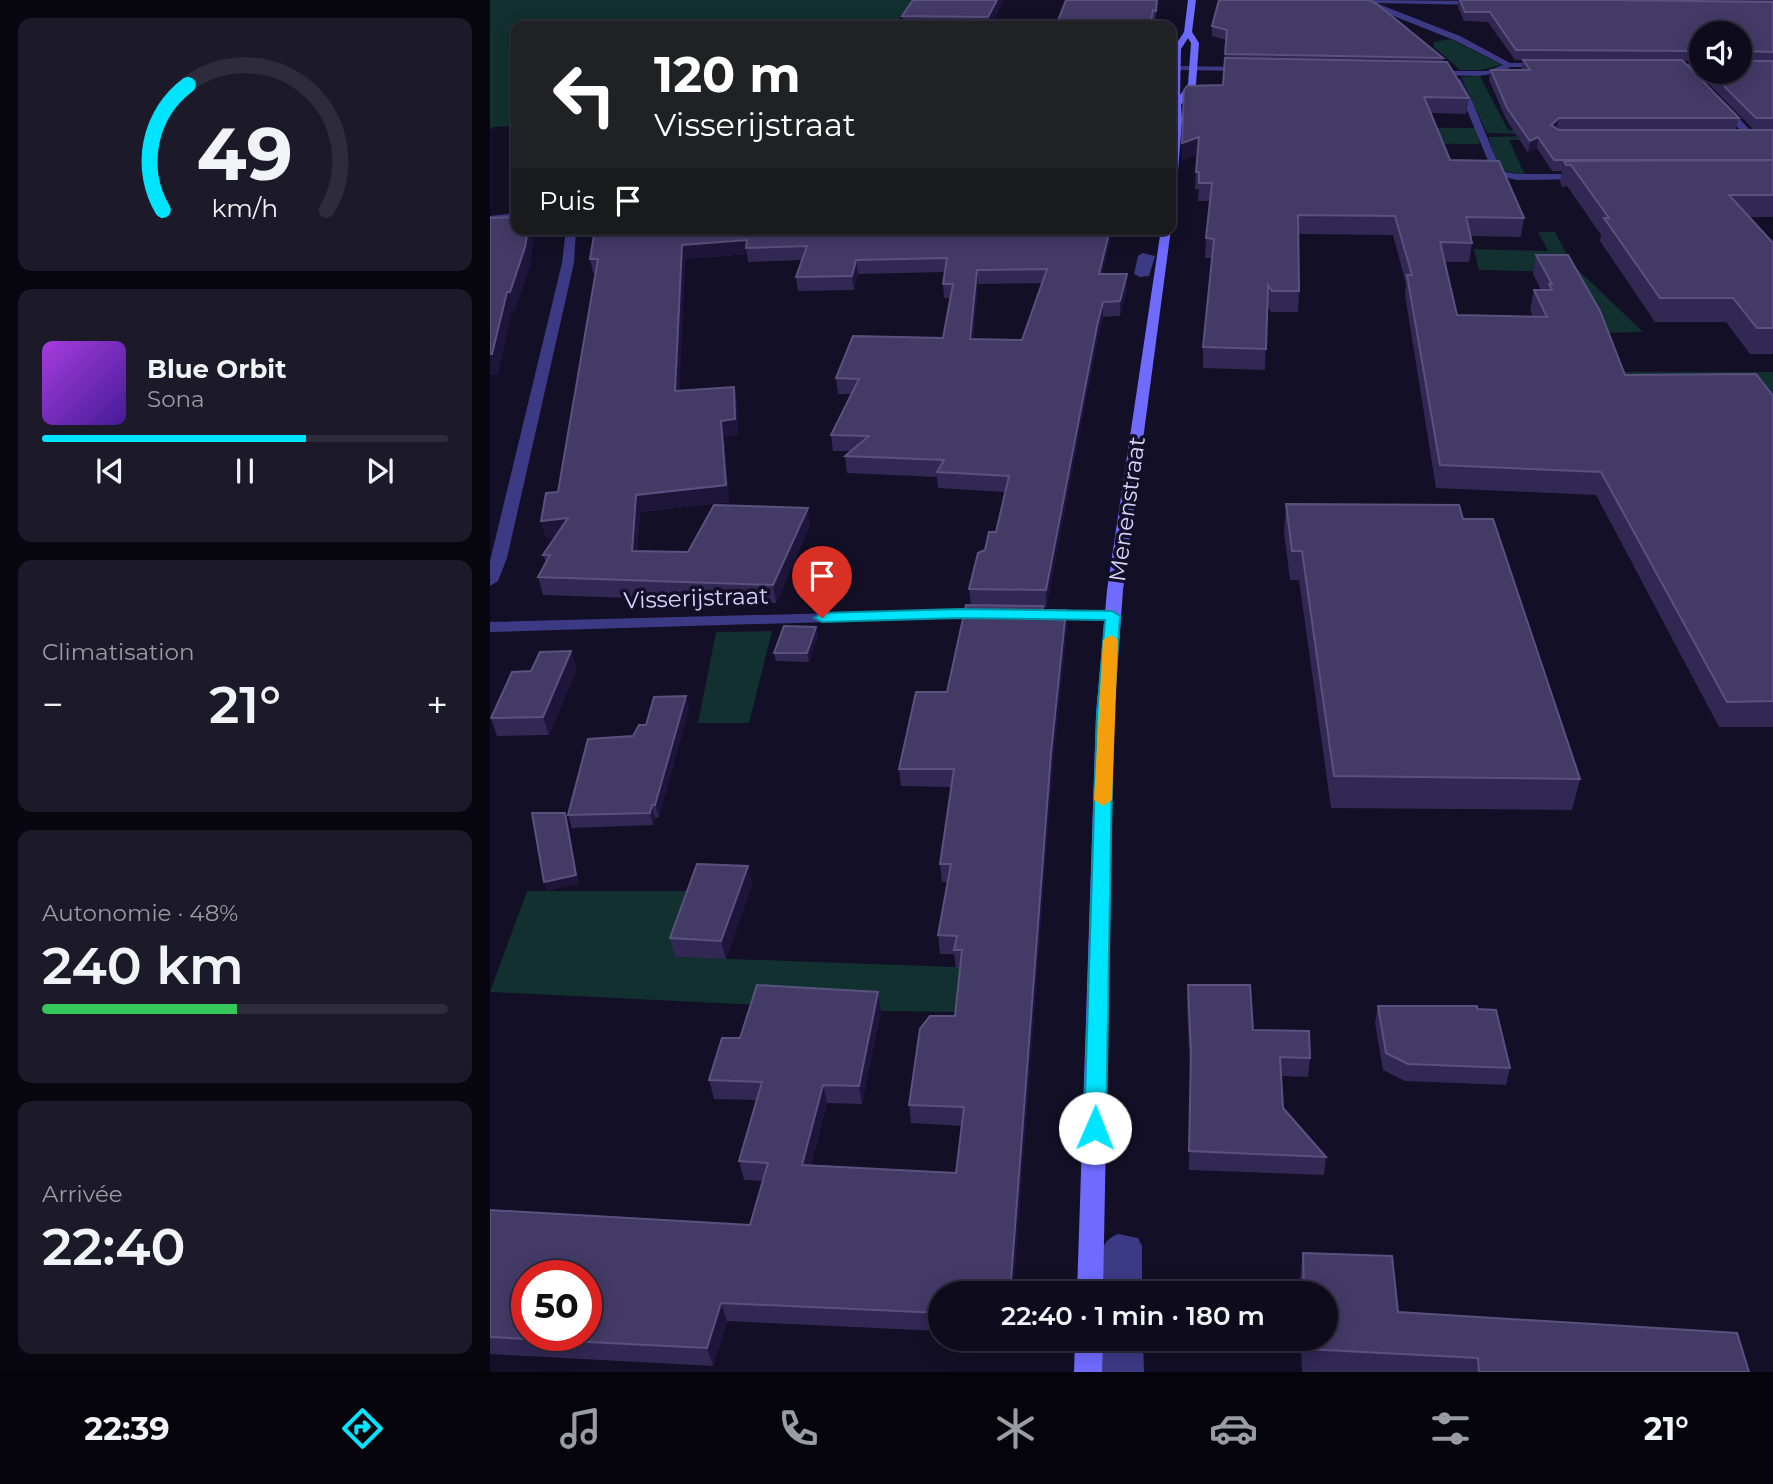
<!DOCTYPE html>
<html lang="fr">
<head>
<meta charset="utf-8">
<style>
  :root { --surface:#0e0b1c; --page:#1c1929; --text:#f1f3f6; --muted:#9b9ba3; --line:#2e2b3b; --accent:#00e5ff }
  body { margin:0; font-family:Montserrat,sans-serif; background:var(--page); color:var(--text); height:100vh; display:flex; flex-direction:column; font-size:26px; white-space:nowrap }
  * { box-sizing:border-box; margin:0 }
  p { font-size:23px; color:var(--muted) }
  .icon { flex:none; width:38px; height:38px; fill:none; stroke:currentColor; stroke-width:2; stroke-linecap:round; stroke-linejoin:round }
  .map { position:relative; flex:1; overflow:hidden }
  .side { display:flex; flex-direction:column; gap:18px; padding:18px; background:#08060f; width:490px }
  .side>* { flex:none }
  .top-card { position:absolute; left:21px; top:21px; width:665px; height:214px; border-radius:14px; box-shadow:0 4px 18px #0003,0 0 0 2px var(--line); background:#202124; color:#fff; overflow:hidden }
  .fabs { position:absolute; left:1199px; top:21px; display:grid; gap:14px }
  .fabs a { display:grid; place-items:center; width:63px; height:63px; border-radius:50%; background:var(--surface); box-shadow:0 4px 18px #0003,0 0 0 2px var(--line); font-size:35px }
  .speed { position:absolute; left:21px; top:1260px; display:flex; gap:14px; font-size:35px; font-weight:700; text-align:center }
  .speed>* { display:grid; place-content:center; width:91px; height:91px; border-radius:50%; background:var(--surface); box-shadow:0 4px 18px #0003,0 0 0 2px var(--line); line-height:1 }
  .speed .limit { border:10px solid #d22; background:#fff; color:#111 }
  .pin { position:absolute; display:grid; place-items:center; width:60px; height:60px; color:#fff; margin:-72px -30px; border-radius:50% 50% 50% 0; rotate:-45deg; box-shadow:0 0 7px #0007 }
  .pin .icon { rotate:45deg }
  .me { position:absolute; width:77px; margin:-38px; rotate:1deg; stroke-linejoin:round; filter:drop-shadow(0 0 5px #0008) }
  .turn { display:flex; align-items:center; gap:24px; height:147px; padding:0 28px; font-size:32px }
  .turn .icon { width:91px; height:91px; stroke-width:2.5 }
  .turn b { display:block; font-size:49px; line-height:60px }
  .then { display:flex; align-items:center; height:66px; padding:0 28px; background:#0003; gap:14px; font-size:26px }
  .big { font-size:52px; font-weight:600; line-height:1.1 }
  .side .tile { flex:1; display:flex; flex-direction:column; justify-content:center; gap:10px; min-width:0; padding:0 24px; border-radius:14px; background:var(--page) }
  .side .dial { align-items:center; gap:0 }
  .dial svg { height:182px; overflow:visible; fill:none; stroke:var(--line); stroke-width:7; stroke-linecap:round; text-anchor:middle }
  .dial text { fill:var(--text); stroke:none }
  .song { display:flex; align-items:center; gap:21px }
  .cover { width:84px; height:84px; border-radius:10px; background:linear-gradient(135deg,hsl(280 70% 55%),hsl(260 70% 35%)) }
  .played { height:7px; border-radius:4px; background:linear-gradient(90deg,var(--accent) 65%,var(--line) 65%) }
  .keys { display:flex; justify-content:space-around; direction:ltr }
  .heat { display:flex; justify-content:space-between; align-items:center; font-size:38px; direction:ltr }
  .charge { height:10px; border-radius:5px; background:linear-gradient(90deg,#34c759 48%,var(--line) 0) }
  .trip { position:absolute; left:438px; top:1281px; width:410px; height:70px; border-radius:35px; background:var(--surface); box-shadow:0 4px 18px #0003,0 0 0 2px var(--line); font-weight:600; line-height:70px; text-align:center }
  .menu { display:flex; height:112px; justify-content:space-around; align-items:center; background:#06040b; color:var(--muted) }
  .menu .icon { width:49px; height:49px }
  .menu .current { color:var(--accent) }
  .menu b { font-size:32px; color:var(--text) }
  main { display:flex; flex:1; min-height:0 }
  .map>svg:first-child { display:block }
  .green { fill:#12302f }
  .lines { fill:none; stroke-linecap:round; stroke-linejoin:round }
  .pedestrian { fill:#3d3a85; fill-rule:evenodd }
  .minor { fill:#3d3a85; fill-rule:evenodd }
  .secondary { fill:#6f6bff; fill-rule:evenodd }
  .wall { fill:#312854; fill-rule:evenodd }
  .shaded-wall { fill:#1d163a }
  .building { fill:#433a66; stroke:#5a527e; stroke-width:2; fill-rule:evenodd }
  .route { fill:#00e5ff; stroke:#0095a6; stroke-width:2 }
  .slow { fill:#f59e0b }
  .labels { text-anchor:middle; stroke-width:7; stroke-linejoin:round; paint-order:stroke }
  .street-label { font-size:23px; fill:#d9d4ff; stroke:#130f26 }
</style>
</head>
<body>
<main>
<section class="side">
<div class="tile dial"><svg viewBox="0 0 100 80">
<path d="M14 69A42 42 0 1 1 86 69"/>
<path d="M14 69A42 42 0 0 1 25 14" stroke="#00e5ff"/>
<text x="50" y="56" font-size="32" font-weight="700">49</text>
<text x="50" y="72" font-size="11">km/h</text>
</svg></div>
<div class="tile">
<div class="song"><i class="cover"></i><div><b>Blue Orbit</b><p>Sona</p></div></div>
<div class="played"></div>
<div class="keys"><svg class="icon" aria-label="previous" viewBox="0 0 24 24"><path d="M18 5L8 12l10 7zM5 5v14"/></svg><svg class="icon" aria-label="pause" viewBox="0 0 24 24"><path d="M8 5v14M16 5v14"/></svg><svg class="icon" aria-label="next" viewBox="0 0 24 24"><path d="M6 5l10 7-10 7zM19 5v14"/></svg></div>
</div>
<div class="tile"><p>Climatisation</p>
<div class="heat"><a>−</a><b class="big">21°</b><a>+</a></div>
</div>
<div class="tile"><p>Autonomie · 48%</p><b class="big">240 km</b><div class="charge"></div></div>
<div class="tile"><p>Arrivée</p><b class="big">22:40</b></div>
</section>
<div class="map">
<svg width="1283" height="1372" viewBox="0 0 1283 1372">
  <rect width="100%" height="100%" fill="#130f26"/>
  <!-- green -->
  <path class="green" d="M0,0H425L403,26H26V126L4,127L0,130Z
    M960,39L1012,65L991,70H970L944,47V42Z
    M990,76L1018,130L1037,131L1039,134L997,133L971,77Z
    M812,127L985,128L990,144L815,143Z
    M1040,136L1042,140H1019L1035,175L1010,170L998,137Z
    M1048,232H1065L1081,263L1153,332L1110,333L1078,272L989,270L984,249L1058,251Z
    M1131,372H1283V404L1136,388Z
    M282,631L259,723H208L226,632Z
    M37,891H196L185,957L547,970L543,1013L393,1011L0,992Z"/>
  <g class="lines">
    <!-- pedestrian -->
    <path class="pedestrian" d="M653,253L665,256L659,276L650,277L644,274L648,256Z
      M628,1234L648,1238L652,1246V1293H610C610,1271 604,1243 628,1234Z
      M609,1339H653L654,1372H608Z"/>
    <!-- minor -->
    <path class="minor" d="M873,0L996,1L993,5L886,3L970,36L1020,63H1054L1058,65L1054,67H1021L1008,73L988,76L952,75L955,71H997L1013,65L964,40L881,7L882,3H873Z
      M1176,64H1211V68H1173Z
      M684,66L755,67L759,69L755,71L687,70Z
      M964,79H970L983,103L1011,171L1027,174H1095L1100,177L1098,179L1027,180L1004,175Z
      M1228,103H1234L1263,133V137H1257L1228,107Z
      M26,213V219L0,222V216Z
      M76,229H86L84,263L17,558L8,581L0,586V561L72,263Z
      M497,609L505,614L503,617L0,632V622Z
      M553,610L623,611L631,616L623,621L547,618L545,615Z"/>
    <!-- secondary -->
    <path class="secondary" d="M698,0H706L702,32L709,43L706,84L691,105L692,120L686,197L681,200L683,49L694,32ZM698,38L701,43L698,84L690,95L691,49Z
      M681,228V229L633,590L624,715L613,1293H587L606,715L617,590L671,229Z
      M585,1339H613L612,1372H584Z"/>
  </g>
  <!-- wall -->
  <path class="wall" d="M513,0L501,26H413L412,16Z
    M668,0L665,20L663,19L662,26H566Z
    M968,0H1283V129H1263L1206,71L1208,61H1193L1249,118L1246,129L1283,130V217H1259L1283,243V354H1260L1236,322H1165L1110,241L1111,235L1077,186L1072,187L1070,182L1072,171H1062L1047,148L1038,153L1016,119L999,80L1001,70H1031L1033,60H1025L998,22L974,21L968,7ZM1211,33L1250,72H1211Z
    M722,26L953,58V62L979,98L976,114L941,113L960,160L1034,218L1031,237L980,236L982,243L979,262H955L967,315L1043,317L1040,310L1044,290H1051L1043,274L1046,255L1135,375L1283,396V727H1229L1106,495L946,488L915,295L916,284L903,235L808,234L809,291L808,312H781L777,306L775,370L713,368V347L722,258H715L716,238L720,201H708L709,189H705L707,154L692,160L733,85L736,40L722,36Z
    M105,229H623L612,274L637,289L630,316L613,317L607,341L556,608L553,607V610L577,627L562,771L523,1293H450V1331L237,1321L223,1366L0,1354V1210L260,1225L273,1181L254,1180L249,1161L266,1100L224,1099L219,1080L250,1038L391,1011L372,1104L337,1103L321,1165L466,1173L472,1126L421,1123L419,1105L465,1016L470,968H466L464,954H450L448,935L458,882H452L450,864L461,787L411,786L409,769L457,692L481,605L479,589L495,550L506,532L515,492L448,488L447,477L357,473L355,456L361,451H343L341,435L361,394H348L346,378L453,338L460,298H454L453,284L455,272L368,274L364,290L308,291L306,277L312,260L258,262L257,254L195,259L189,391L244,387L247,402L248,435L234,437L239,502L150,512L147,551L198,552L320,525L286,603L53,595L48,577L56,563L53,555L65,537L56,538L51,521L68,492L106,273H103L100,259ZM552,283L532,340L483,339L488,284Z
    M796,504L973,519L1090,779L1082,810L841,808L809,580H800L794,532Z
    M328,635L319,662L286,661L284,653Z
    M87,669L59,735L7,736L1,718Z
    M199,708L169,817L165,818L163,825L82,828L78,815L143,736L156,725Z
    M258,866L262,884L236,959L185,957L180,938Z
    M698,985L763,1030L820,1058L818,1077L791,1076L793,1108L836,1157L834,1175L699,1170L700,1072L697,1004Z
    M888,1006L1020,1068L1016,1085L915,1081L893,1070L885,1023Z
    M813,1253L908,1312L1259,1372H812L811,1339H835V1293H810V1279Z"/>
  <!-- shaded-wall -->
  <path class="shaded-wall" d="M507,0H513L501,26H499L498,17Z
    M1069,118L1067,129L1061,125Z
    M709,137L708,154L692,160V143Z
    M1048,137L1047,148L1038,153L1040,141Z
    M38,229H44L45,235L40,266L25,311H22L8,375H0V354L17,292Z
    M620,229H623L609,288V274Z
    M257,240V254L195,259L189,407L185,391L192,245Z
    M366,260L368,274L364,290L362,276Z
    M487,270L488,284L481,354L480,339Z
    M637,274V289L630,316V301Z
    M613,302V317L607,341L556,608V590L607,326Z
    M244,387L247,402L248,435L234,437L239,502L150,512L146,568L142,551L146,495L231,421Z
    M318,508L320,525L286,603L283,585Z
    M78,518L82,535L56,538L51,521Z
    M576,610L577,627L562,771L523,1293H520L561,753Z
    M326,627L328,635L319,662L317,653Z
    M81,651L87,669L59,735L53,717Z
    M196,696L199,708L169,817L165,805Z
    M162,805L165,818L163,825L160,813Z
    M75,813L78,822L89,884L57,891L54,882Z
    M258,866L262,884L236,959L231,941Z
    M388,992L391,1011L372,1104L369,1086Z
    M333,1085L337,1103L316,1183L312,1165Z
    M231,1303L237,1321L223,1366L217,1348Z"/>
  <!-- building -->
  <path class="building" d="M423,0H507L498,17L412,16Z
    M576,0H667L666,11L663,10L660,26H566Z
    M729,0H879L887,4L953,58L735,54L737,30L722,26Z
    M970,0H1123L1283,2V52L1252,51L1250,58L1252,61H1283V118H1266L1220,72H1250V33H1211V51L1026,50L1000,12H975Z
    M735,58L957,62L979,98L934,97L960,160L1009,161L1034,218L976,217L982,243L950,242L967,315L1057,317L1044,290H1062L1059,284H1062L1046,255H1078L1110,311L1135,375L1266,374L1283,396V701L1237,702L1111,472L950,465L917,275H922L905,216L808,215L809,291H782L778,285L776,349L713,347L724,239L716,238L722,183H709V172H706L709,137L692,143L694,90L697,86L733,85Z
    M1033,60H1192L1249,118H1069L1061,125L1069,130H1283V160H1064L1048,137L1040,141L1017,108L1001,70H1040Z
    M1283,160V195H1239L1283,243V328H1267L1243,298H1170L1114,218H1119L1081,165H1076L1074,161Z
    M26,217V229H38L35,247L20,292H17L2,354H0V218Z
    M105,229H620L609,274H637L630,301L613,302L607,326L556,590L479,589L488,553L495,550L499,532H506L519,476L447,472L454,460L355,456L379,436L341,435L369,379L346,378L363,336L453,338L463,284H453L457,258L366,260L362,276L306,277L317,246L256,248L257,240L192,245L185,391L244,387L245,419L231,421L236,485L146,495L142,551L198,552L224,505L318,508L283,585L48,577L60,555H53L78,518L51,521L56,493L68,492L108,259H100ZM557,269L532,340L480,339L487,270Z
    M796,504L969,505L973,519H1003L1090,779L844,776L812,551H802Z
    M476,605L553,606L552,610H576L561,753L520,1293H450V1313L231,1303L217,1348L0,1337V1210L260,1225L278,1163L249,1161L272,1082L219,1080L232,1038H250L267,985L388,992L369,1086L333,1085L312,1165L466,1173L474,1107L419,1105L430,1029L440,1016H465L472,950H464L467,936L448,935L461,864H450L464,769H409L426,692H457ZM37,1276H96V1335H37Z
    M294,626L326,627L317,653H284Z
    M81,651L53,717L1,718L22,672L41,671L50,652Z
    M196,696L165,805H162L160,813L78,815L98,739L143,736L149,725H156L164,697Z
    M42,813H75L86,875L54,882Z
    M207,864L258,866L231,941L180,938Z
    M698,985H760L763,1030L819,1031L820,1058L790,1057L793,1108L836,1157L699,1151L701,1053Z
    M888,1006H987V1009L1006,1010L1020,1068L918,1064L896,1053Z
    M813,1253L902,1256L908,1312L1247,1333L1259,1372H989L988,1358L816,1349L815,1339H835V1293H814Z"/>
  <!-- route -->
  <path class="route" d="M469,609L622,611L630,616L623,715L616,1128L612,1135L605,1137L597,1135L594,1128L607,715L615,620L469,618L332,622L324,618L332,613Z"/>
  <!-- slow -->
  <path class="slow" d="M621,635L628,640L622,800L613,806L604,800L613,640Z"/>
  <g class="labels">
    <!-- street labels -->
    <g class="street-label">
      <text transform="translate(637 509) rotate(-82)" y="8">Menenstraat</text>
      <text transform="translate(206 598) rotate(-2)" y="8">Visserijstraat</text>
    </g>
  </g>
</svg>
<div class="fabs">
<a><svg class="icon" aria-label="sound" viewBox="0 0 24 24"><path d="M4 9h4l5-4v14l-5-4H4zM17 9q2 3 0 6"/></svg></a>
</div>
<div class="speed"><div class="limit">50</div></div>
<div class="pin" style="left:332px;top:618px;background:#d93025"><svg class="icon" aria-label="arrive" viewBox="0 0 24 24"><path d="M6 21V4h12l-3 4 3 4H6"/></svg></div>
<svg class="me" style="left:605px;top:1128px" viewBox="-20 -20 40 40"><circle r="19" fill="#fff"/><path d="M0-13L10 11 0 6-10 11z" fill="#00e5ff"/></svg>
<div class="trip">22:40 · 1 min · 180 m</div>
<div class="top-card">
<div class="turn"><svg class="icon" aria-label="left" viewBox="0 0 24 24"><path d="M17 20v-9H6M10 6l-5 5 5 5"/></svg><div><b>120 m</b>Visserijstraat</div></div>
<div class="then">Puis<svg class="icon" aria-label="arrive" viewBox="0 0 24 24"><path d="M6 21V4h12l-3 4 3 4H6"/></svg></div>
</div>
</div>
</main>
<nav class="menu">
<b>22:39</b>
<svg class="icon current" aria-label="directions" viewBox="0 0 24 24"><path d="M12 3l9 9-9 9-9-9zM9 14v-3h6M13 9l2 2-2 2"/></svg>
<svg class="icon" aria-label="music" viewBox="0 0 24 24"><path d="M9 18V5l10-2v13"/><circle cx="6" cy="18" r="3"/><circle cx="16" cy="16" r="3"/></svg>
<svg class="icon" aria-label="phone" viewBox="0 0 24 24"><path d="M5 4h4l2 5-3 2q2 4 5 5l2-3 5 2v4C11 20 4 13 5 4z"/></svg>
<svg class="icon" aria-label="climate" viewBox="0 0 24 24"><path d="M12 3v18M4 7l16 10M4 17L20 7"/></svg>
<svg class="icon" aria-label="car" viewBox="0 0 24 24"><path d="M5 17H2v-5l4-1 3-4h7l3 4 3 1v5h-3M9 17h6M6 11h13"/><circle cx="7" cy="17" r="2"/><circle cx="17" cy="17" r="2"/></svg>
<svg class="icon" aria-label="filters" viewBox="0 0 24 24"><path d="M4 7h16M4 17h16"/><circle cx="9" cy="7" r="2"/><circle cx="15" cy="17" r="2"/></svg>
<b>21°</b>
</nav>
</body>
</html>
